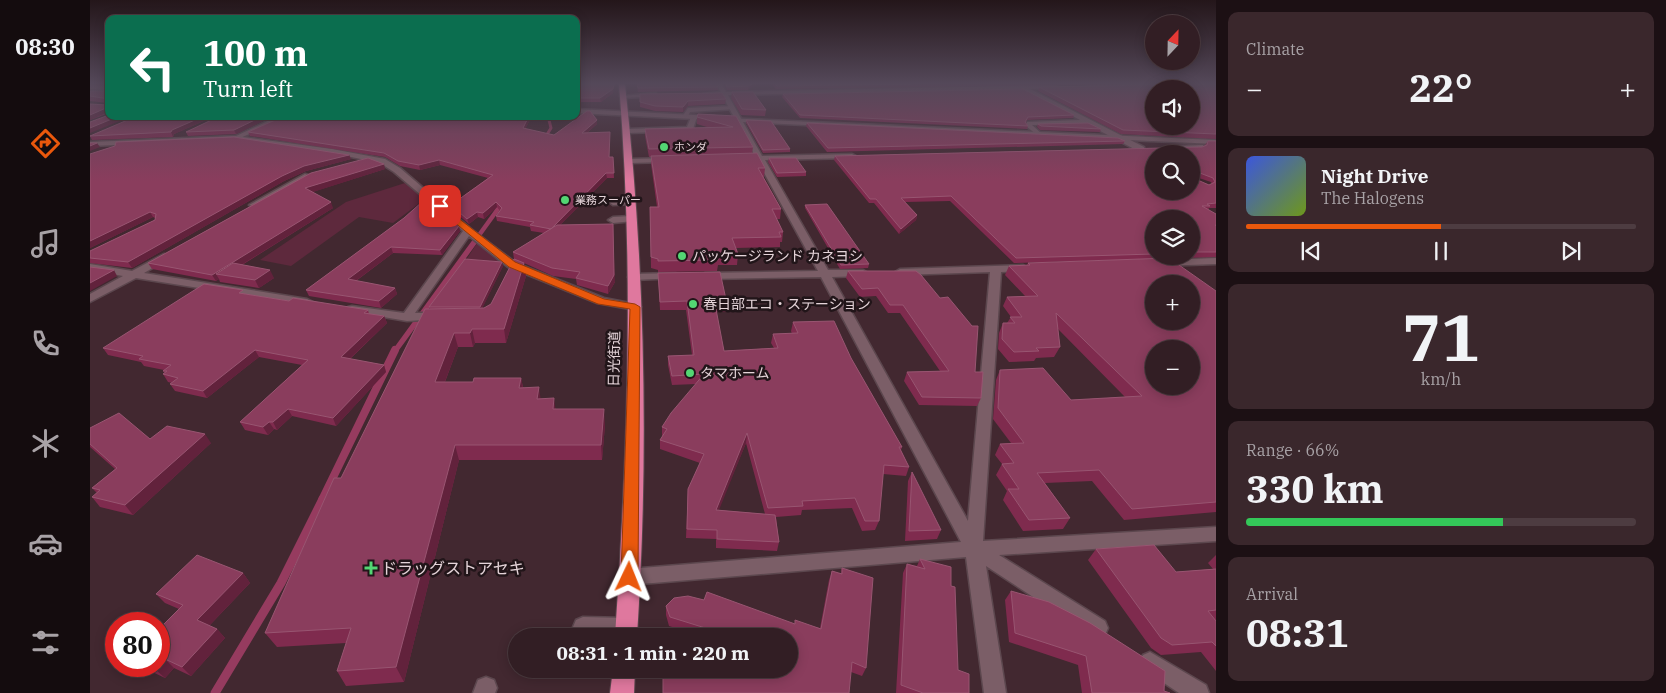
<!DOCTYPE html>
<html lang="en">
<head>
<meta charset="utf-8">
<style>
  :root { --surface:#321e24; --page:#3a272c; --text:#f1f3f6; --muted:#a8a2a6; --line:#4d3c41; --accent:#ea580c }
  body { margin:0; font-family:"IBM Plex Serif","Noto Sans JP",serif; background:var(--page); color:var(--text); height:100vh; display:flex; flex-direction:column; font-size:19px; white-space:nowrap }
  * { box-sizing:border-box; margin:0 }
  p { font-size:16px; color:var(--muted) }
  .icon { flex:none; width:28px; height:28px; fill:none; stroke:currentColor; stroke-width:2; stroke-linecap:round; stroke-linejoin:round }
  .map { position:relative; flex:1; overflow:hidden }
  .sheet { display:flex; flex-direction:column; gap:12px; padding:12px; background:#1c1014; width:450px }
  .sheet>* { flex:none }
  .top-card { position:absolute; left:15px; top:15px; width:475px; height:105px; border-radius:10px; box-shadow:0 2px 12px #0003,0 0 0 1px var(--line); background:#0b6e4f; color:#fff; overflow:hidden }
  .needle { width:32px; rotate:22deg }
  .tools { position:absolute; left:1055px; top:15px; display:grid; gap:10px }
  .tools a { display:grid; place-items:center; width:55px; height:55px; border-radius:50%; background:var(--surface); box-shadow:0 2px 12px #0003,0 0 0 1px var(--line); font-size:25px }
  .speed { position:absolute; left:15px; top:612px; display:flex; gap:10px; font-size:25px; font-weight:700; text-align:center }
  .speed>* { display:grid; place-content:center; width:65px; height:65px; border-radius:50%; background:var(--surface); box-shadow:0 2px 12px #0003,0 0 0 1px var(--line); line-height:1 }
  .speed .limit { border:8px solid #d22; background:#fff; color:#111 }
  .pin { position:absolute; display:grid; place-items:center; width:42px; height:42px; color:#fff; margin:-21px; border-radius:10px; box-shadow:0 2px 8px #0006 }
  .me { position:absolute; width:55px; margin:-28px; rotate:2deg; stroke-linejoin:round; filter:drop-shadow(0 0 4px #0008) }
  .turn { display:flex; align-items:center; gap:18px; height:105px; padding:0 15px; font-size:22px }
  .turn .icon { width:65px; height:65px; stroke-width:2.5 }
  .turn b { display:block; font-size:35px; line-height:42px }
  .big { font-size:38px; font-weight:700; line-height:1.1 }
  .sheet .card { flex:1; display:flex; flex-direction:column; justify-content:center; gap:8px; min-width:0; padding:0 18px; border-radius:10px; background:var(--page) }
  .sheet .dial { align-items:center; gap:0 }
  .dial b { font-size:65px; line-height:1 }
  .song { display:flex; align-items:center; gap:15px }
  .cover { width:60px; height:60px; border-radius:8px; background:linear-gradient(135deg,hsl(230 70% 55%),hsl(80 70% 35%)) }
  .played { height:5px; border-radius:2px; background:linear-gradient(90deg,var(--accent) 50%,var(--line) 50%) }
  .keys { display:flex; justify-content:space-around; direction:ltr }
  .heat { display:flex; justify-content:space-between; align-items:center; font-size:28px; direction:ltr }
  .charge { height:8px; border-radius:4px; background:linear-gradient(90deg,#34c759 66%,var(--line) 0) }
  .trip { position:absolute; left:418px; top:628px; width:290px; height:50px; border-radius:25px; background:var(--surface); box-shadow:0 2px 12px #0003,0 0 0 1px var(--line); font-weight:700; line-height:50px; text-align:center }
  main { display:flex; flex:1; min-height:0 }
  .dock { display:flex; flex-direction:column; width:90px; justify-content:space-around; align-items:center; background:#140c0e; color:var(--muted) }
  .dock .icon { width:35px; height:35px }
  .dock .current { color:var(--accent) }
  .dock b { font-size:22px; color:var(--text) }
  .map>svg:first-child { display:block }
  .green { fill:#5e293d }
  .lines { fill:none; stroke-linecap:round; stroke-linejoin:round }
  .stream-far4 { stroke:#963b5f; stroke-width:3 }
  .stream-far3 { stroke:#963b5f; stroke-width:4.5 }
  .stream-far2 { stroke:#963b5f; stroke-width:5.5 }
  .stream-far1 { stroke:#963b5f; stroke-width:8 }
  .stream { stroke:#963b5f; stroke-width:9 }
  .service-casing { stroke:#5c474e; stroke-width:3 }
  .minor-casing { stroke:#5c474e; stroke-width:3 }
  .tertiary-casing { stroke:#5c474e; stroke-width:3 }
  .trunk-casing { stroke:#5c474e; stroke-width:2 }
  .service { fill:#7b5e67; fill-rule:evenodd }
  .minor { fill:#7b5e67; fill-rule:evenodd }
  .tertiary { fill:#7b5e67; fill-rule:evenodd }
  .trunk { fill:#df789e; fill-rule:evenodd }
  .wall { fill:#7f2b4e; fill-rule:evenodd }
  .shaded-wall { fill:#62223c }
  .building { fill:#8a3d5d; stroke:#985571; fill-rule:evenodd }
  .route { fill:#ea580c; stroke:#983908 }
  .poi-dot { fill:#53d673; stroke:#211519; stroke-width:2 }
  .labels { text-anchor:middle; stroke-width:5; stroke-linejoin:round; paint-order:stroke }
  .far-poi-label { font-size:11px; fill:#e5d4d9; stroke:#211519; text-anchor:start }
  .poi-label { font-size:14px; fill:#e5d4d9; stroke:#211519; text-anchor:start }
  .street-label { font-size:14px; fill:#e5d4d9; stroke:#211519 }
  .near-poi-label { font-size:16px; fill:#e5d4d9; stroke:#211519; text-anchor:start }
</style>
</head>
<body>
<main>
<nav class="dock">
<b>08:30</b>
<svg class="icon current" aria-label="directions" viewBox="0 0 24 24"><path d="M12 3l9 9-9 9-9-9zM9 14v-3h6M13 9l2 2-2 2"/></svg>
<svg class="icon" aria-label="music" viewBox="0 0 24 24"><path d="M9 18V5l10-2v13"/><circle cx="6" cy="18" r="3"/><circle cx="16" cy="16" r="3"/></svg>
<svg class="icon" aria-label="phone" viewBox="0 0 24 24"><path d="M5 4h4l2 5-3 2q2 4 5 5l2-3 5 2v4C11 20 4 13 5 4z"/></svg>
<svg class="icon" aria-label="climate" viewBox="0 0 24 24"><path d="M12 3v18M4 7l16 10M4 17L20 7"/></svg>
<svg class="icon" aria-label="car" viewBox="0 0 24 24"><path d="M5 17H2v-5l4-1 3-4h7l3 4 3 1v5h-3M9 17h6M6 11h13"/><circle cx="7" cy="17" r="2"/><circle cx="17" cy="17" r="2"/></svg>
<svg class="icon" aria-label="filters" viewBox="0 0 24 24"><path d="M4 7h16M4 17h16"/><circle cx="9" cy="7" r="2"/><circle cx="15" cy="17" r="2"/></svg>
</nav>
<div class="map">
<svg width="1126" height="693" viewBox="0 0 1126 693">
  <rect width="100%" height="100%" fill="#422830"/>
  <!-- green -->
  <path class="green" d="M315,183L335,199L303,223L269,217L201,266L170,260L256,202Z
    M388,242L416,264L376,260Z"/>
  <g class="lines">
    <!-- stream-far4 -->
    <path class="stream-far4" d="M453,141L461,128L458,116"/>
    <!-- stream-far3 -->
    <path class="stream-far3" d="M387,238L413,202"/>
    <!-- stream-far2 -->
    <path class="stream-far2" d="M305,351L388,237"/>
    <!-- stream-far1 -->
    <path class="stream-far1" d="M232,500L305,350"/>
    <!-- stream -->
    <path class="stream" d="M125,693L191,583L233,499"/>
    <!-- service casing -->
    <g class="service-casing">
      <path id="service" d="M643,106L645,109L600,112L597,118L592,117L598,108Z
        M604,115L607,117L603,129L600,131L537,133L534,131L537,129L597,127L601,117Z
        M188,116H201L210,119L207,121L193,119L148,139L142,138Z
        M540,199L543,200V204L523,205L519,202L523,199Z
        M541,216L546,219L544,221L523,223L518,220L523,217Z
        M493,617L536,618L543,621L546,628L543,635L540,636H492L486,634L483,627L486,620Z
        M396,677L404,680L407,688L405,693H383L388,680Z"/>
    </g>
    <!-- minor casing -->
    <g class="minor-casing">
      <path id="minor" d="M626,84H632L636,92L966,85L968,88L940,89L1054,147V151H1048L997,124L942,125L952,134L947,135L936,126L937,122L990,120L932,89L638,95L672,156L762,154L766,156L762,158L675,160L738,270H773L778,273L773,276L742,277L878,521L900,272L810,275L805,272L810,269L933,265L938,268L933,271L911,272L893,541L1126,527V541L909,555L1015,621L1018,628L1015,635L1008,638L1001,635L896,566L916,693H894L876,557L539,585L532,583L530,577L532,571L539,569L871,542L731,277L615,279L610,276L615,273L728,271L667,160L658,158L665,156L632,95L613,94L631,92Z
        M1055,84H1121L1118,86L998,89L995,87L998,85Z
        M566,93L568,96L533,98L530,96Z
        M146,136L242,149L295,159L310,168L381,229L426,263L514,298L545,304L551,307L545,310L507,303L418,267L379,236L325,313H346L352,317L350,319L317,321L258,311L256,309L258,307L262,306L314,313L373,231L304,172L290,163L242,153L146,140L0,146V142Z
        M1113,145L1114,147C1107,151 1089,152 1082,148L1086,146Z
        M580,158V162H577L539,163L535,161L539,159Z
        M215,174L222,176L166,207L159,205Z
        M74,254L78,255V259L54,273L217,299L223,302L217,305L46,278L0,302V294L33,276L0,270V264L42,271Z
        M1126,258V264L1070,266L1065,263L1070,260Z
        M585,273L589,274V278L543,280L538,277L543,274Z
        M1060,652L1116,685L1119,693H1089L1053,669L1050,662L1053,655Z"/>
    </g>
    <!-- tertiary casing -->
    <g class="tertiary-casing">
      <path id="tertiary" d="M0,85L19,86V90L0,89Z
        M486,109L624,116L627,118L624,120L486,113Z
        M632,118L1126,140V144L630,121L629,120Z"/>
    </g>
    <!-- trunk casing -->
    <g class="trunk-casing">
      <path id="trunk" d="M529,84H535C555,267 559,453 547,636H525C538,452 544,268 529,84Z
        M523,669H545L544,693H520Z"/>
    </g>
    <!-- service -->
    <use href="#service" class="service"/>
    <!-- minor -->
    <use href="#minor" class="minor"/>
    <!-- tertiary -->
    <use href="#tertiary" class="tertiary"/>
    <!-- trunk -->
    <use href="#trunk" class="trunk"/>
  </g>
  <!-- wall -->
  <path class="wall" d="M3,84H19V113L0,120V104L17,105L18,103L0,101V91H18V85Z
    M486,84L523,93L511,102H486Z
    M547,84H626L628,87V90L548,92Z
    M634,84H666L658,90H637Z
    M682,84H1049L686,89Z
    M1120,84H1126V139L1031,134L948,91L949,87Z
    M642,92L676,110L675,116L651,115L641,98Z
    M550,94L636,99L635,104L598,106L593,112L565,111L550,107Z
    M693,94L984,115L983,118L937,120L936,123L938,126L937,129L710,118L692,97Z
    M125,116L84,134L83,137L2,140L0,136Z
    M130,116H183L146,134L98,136L96,132Z
    M206,116H442L435,129L464,135L507,120V124L497,133L520,132L519,157H523L524,178H517L470,225L525,282L518,294L487,285L486,279L463,276L434,263L436,276L416,343H385L383,347H368L355,382H383L431,378L433,387L466,409L515,425L512,460H369L314,682L256,686L247,671L256,643L187,647L175,633L251,478L340,309L339,307L413,266L392,308H394L401,304L424,259L423,252L454,233L441,231L440,227L407,221L406,216L410,211L407,207L394,219L388,217L379,224L362,210L361,205L398,178L350,165L330,170L310,166L295,157L160,136L158,132L205,119L207,117Z
    M646,116L663,147L662,154L675,168L674,177H673L691,209L690,219H686L693,232L692,242H690V247L646,248L648,254L647,265H628L627,271L568,272V270L561,268L560,207H567L561,164V157H559L555,136V129L620,128L607,124V117Z
    M656,120L700,149V152L673,153L656,123Z
    M717,123L1035,141L1033,144L737,152L716,126Z
    M948,124L1011,129L1010,132L950,130L947,127Z
    M1118,141H1126V208H1119L1118,210L1126,214V257L924,263L860,201L815,202L827,215L826,220L809,234L784,203H779L744,160L745,156L1112,147L1115,145ZM1103,176L1121,182L1122,184L1119,185L1103,178ZM1064,219H1101V256H1064Z
    M0,154L259,155L261,159L216,171L194,181L42,268L0,263V251L65,220V218L63,217L0,248Z
    M679,158L716,172V176L687,177L678,162Z
    M295,169L222,192L243,208L152,265L184,278L169,288L130,282L129,279L126,281L62,269L58,263L221,173Z
    M715,205L779,264L778,268L750,269L715,208Z
    M314,218L370,231L352,255L303,253L266,281L305,288L307,294L291,308L219,296L216,290Z
    M938,263L1126,291V512L1034,520L1002,481L955,483L980,518L973,529L933,531L913,500L917,491L906,475L912,464L905,455L910,444L921,443L903,419L906,380L910,370L981,400L1035,397L968,329L970,347L964,357L946,358L944,361L919,362L908,349L909,333L913,323H917L921,317L913,306L917,297L935,296L915,275L919,266L937,265Z
    M758,271H826L885,372L891,398L887,406L829,405L814,381L817,372L850,371L810,313H798L786,296L770,297L756,278Z
    M568,273L637,304L636,312H626L634,351L684,348L681,343L683,334H702L701,331L703,322L761,358L812,447L811,450L819,467L816,476L793,474L789,521L785,530L772,531L762,508L712,510L711,515L686,517L689,542L687,551L626,548V539L596,538L598,489L610,463L570,449V440L572,437V427L606,384L582,385L578,365V356L602,355L596,310H570ZM656,443L675,514L628,510Z
    M155,294L199,301L278,310L279,314L294,316L297,323L260,359L294,365L296,372L246,426L202,416L187,430L184,429L178,435L155,430L150,422L212,365L169,357L117,398L85,391L80,384L82,383L78,382L73,374L75,373L73,371L74,370L54,366L51,362L18,355L13,348Z
    M0,428L60,439L121,443L43,515L10,507L2,497L7,493L2,488L25,469L0,447Z
    M822,472L851,530L847,539L815,541L818,481Z
    M1006,549L1086,572L1123,569L1118,563L1126,555V620H1125L1126,621V671L1111,652L1071,655L1061,648L998,560Z
    M830,559L861,586L868,670L879,693H806L813,573L817,564L827,566Z
    M752,568L776,668L772,676L761,672L635,670L699,636H611L579,626L576,615V606L705,624L730,628L739,580L742,571L751,574Z
    M153,573L160,583L119,626L127,629L135,638L101,676L84,668L75,678L50,666H69L89,609L75,603L66,594Z
    M921,591L1074,691L1080,693H992L988,665L919,642L915,600Z"/>
  <!-- shaded-wall -->
  <path class="shaded-wall" d="M524,84L523,93L511,102L510,98Z
    M662,84H666L658,90L659,86Z
    M598,101V106L593,112V107Z
    M16,108L18,112L0,120V115Z
    M29,116H42L0,133V128Z
    M114,116H125L84,134L83,137L81,132L82,130Z
    M173,116H183L146,134L144,130Z
    M439,116H442L433,133V128Z
    M507,120V124L492,137V133Z
    M7,143L10,147L0,151V146Z
    M259,155L261,159L216,171L194,181L42,268L38,262L192,176L214,166Z
    M349,160L350,165L330,170L329,165Z
    M294,164L295,169L217,194L215,188Z
    M516,173L517,178L461,234V229Z
    M241,202L243,208L135,275L126,274L129,279L126,281L122,275Z
    M406,202L407,207L394,219L393,213Z
    M60,212L63,217L0,248V241Z
    M387,212L388,217L379,224L377,219Z
    M827,215L826,220L809,234L811,229Z
    M369,226L370,231L352,255L350,250Z
    M523,231L525,282L518,294V286Z
    M301,247L303,253L260,285L258,279Z
    M412,262L413,266L391,311L390,307Z
    M434,263L436,276L416,343L414,329Z
    M24,270L27,276L0,291V283Z
    M180,270L184,278L169,288L165,280Z
    M305,288L307,294L291,308L289,301Z
    M294,316L297,323L254,364L251,357Z
    M382,329L385,343L383,347L380,333Z
    M364,333L368,347L349,397L345,382Z
    M165,350L169,357L117,398L113,391Z
    M294,365L296,372L246,426L243,418Z
    M431,378L434,393L429,388Z
    M449,387L451,402L447,399Z
    M464,398L466,413L463,409Z
    M198,409L202,416L187,430L183,422Z
    M514,409L515,425L512,460L511,445Z
    M179,422L184,429L178,435L173,427Z
    M657,433L656,443L625,520L626,510Z
    M115,434L121,443L43,515L35,505Z
    M365,445L369,460L314,682L306,667Z
    M153,573L160,583L115,630L107,620Z
    M127,629L135,638L101,676L92,667Z
    M75,659L84,668L75,678L65,669L69,666V665Z"/>
  <!-- building -->
  <path class="building" d="M18,84L19,99L0,96V91H18Z
    M486,84H524L523,89L510,98H486Z
    M547,84H626L628,87L548,88Z
    M636,84H662L659,86L637,87Z
    M685,84H822L687,86Z
    M1120,84H1126V134L1033,130L949,87ZM1064,89H1101V126H1064Z
    M933,89L984,115L938,117L935,122L938,126L710,115L693,94Z
    M642,92H663L676,110L652,109Z
    M632,93L636,99L598,101L593,107L565,106L550,102V94Z
    M19,99V110L16,108L0,115V104L17,105Z
    M497,111H500L507,120L492,133L520,132L519,157H523L524,173H516L461,229L440,225L444,222L406,216L412,208L406,202L393,213L387,212L377,219L361,205L403,175L349,160L329,165L308,161L294,153L158,132L192,117L205,119L209,116H439L433,128L464,135Z
    M608,114L646,116L663,147L559,149L555,129L643,127L607,117Z
    M19,115V116H29L0,128V122Z
    M47,116H114L82,130L81,132L0,136Z
    M130,116H173L144,130L96,132Z
    M656,120L681,121L700,149L673,150Z
    M717,123L1028,138L1035,141L738,148Z
    M998,123L1011,129L951,126L948,124Z
    M144,137L259,155L214,166L192,176L38,262L0,258V251L65,220L66,214L60,212L0,241V154L25,146L26,142Z
    M1118,141H1126V203L1117,204L1120,206H1112L1126,214V225H1125L1126,226V252H1101V219H1064V254L926,258L861,196L811,198L827,215L811,229L786,199H780L745,156L1112,147L1117,145ZM1064,154H1101V191H1064ZM1102,170L1123,178L1125,182L1119,185L1103,178Z
    M0,143H7L0,146Z
    M667,153L675,168H668L691,209H682L693,232H689L691,237L642,238L648,254L627,255L628,260L568,261V259L561,257L560,207H569L561,156Z
    M278,158L294,164L215,188L241,202L122,275L58,263L221,173Z
    M679,158H706L716,172L687,173Z
    M333,201L344,203L369,226L350,250L301,247L258,279L305,288L289,301L216,290L314,218Z
    M737,204L779,264L751,265L715,205Z
    M523,224L524,275L518,286L486,278L490,272L462,268L423,252L467,225Z
    M1079,258L1126,291V502L1042,509L1009,470L947,473L980,518L939,520L918,489H929L912,464L924,463L910,444L934,443L908,408L910,370L953,368L981,400L1052,396L966,313L970,347L946,348L949,351L924,352L912,339L913,323H925L920,317H932L917,297L948,296L919,266L940,265L938,263ZM1064,284H1101V321H1064ZM1064,349H1101V386H1064Z
    M375,259L412,262L390,307H339Z
    M424,259L434,263L414,329H382L380,333H364L345,382H383L384,378H431L429,388L449,387L447,399L464,398L463,409H514L511,445H365L306,667L247,671L261,628L175,633L244,478H251L335,309L394,308L401,304Z
    M143,263L180,270L165,280L126,274Z
    M0,267L24,270L0,283Z
    M758,271H826L831,275L850,298L858,297L882,326H888L885,372H893L891,398L832,397L817,372L859,371L813,305H800L788,288L772,289Z
    M630,272L637,304H625L634,351L688,348L683,334L708,333L703,322L744,321L761,358L812,447H809L819,467L794,465L789,521H775L765,498L712,501L713,506L678,508L657,433L626,510L685,515L689,542L627,539V530L597,529L598,489L614,454L570,440L577,429L572,427L581,413L614,374L582,376L578,356L604,355L597,301L570,302L568,273Z
    M114,284L153,290L149,293L199,301L203,298L278,310L274,313L294,316L251,357L294,365L243,418L198,409L183,422H179L173,427L150,422L218,360L165,350L113,391L80,384L88,378L73,374L77,371H73L81,365L49,359L53,356L13,348Z
    M29,413L60,439L77,426L115,434L35,505L2,497L10,490L2,488L27,468L0,444V428Z
    M822,472L851,530L819,531Z
    M1064,545L1086,572L1126,569V610L1118,611L1126,621V646L1122,642L1082,645L1071,638L1006,549Z
    M107,555L153,573L107,620L127,629L92,667L75,659L69,665V629L93,605L66,594Z
    M830,559L861,567V586L865,587L868,670L879,674V693H833L811,685L817,564L835,569Z
    M752,568L783,578L776,668L762,662L759,693H573V669H631L635,670V669H699V636H641L580,617L576,606L584,598L598,596L614,600L617,592L705,624V620L731,629L742,571L752,574Z
    M921,591L959,602L1000,623L1075,671L1074,691L1080,693H1002L996,656L925,633Z
    M60,666H68L65,669Z"/>
  <!-- sky -->
  <linearGradient id="sky" x2="0" y2="1"><stop stop-color="#24161a"/><stop offset="0.46" stop-color="#544859"/><stop offset="1" stop-color="#544859" stop-opacity="0"/></linearGradient>
  <rect width="1126" height="181" fill="url(#sky)"/>
  <!-- route -->
  <path class="route" d="M350,204L425,262L514,299L545,304L550,307L548,577L545,582L539,585L533,582L531,577L540,309L508,304L419,267L347,208L346,206Z"/>
  <!-- markers -->
  <g class="poi-dot">
    <circle cx="574" cy="147" r="5"/>
    <circle cx="475" cy="200" r="5"/>
    <circle cx="592" cy="256" r="5"/>
    <circle cx="603" cy="304" r="5"/>
    <circle cx="600" cy="373" r="5"/>
    <path d="M278.5 560.5h5v5h5v5h-5v5h-5v-5h-5v-5h5z"/>
  </g>
  <g class="labels">
    <!-- far-poi labels -->
    <g class="far-poi-label">
      <text x="584" y="151">ホンダ</text>
      <text x="485" y="204">業務スーパー</text>
    </g>
    <!-- poi labels -->
    <g class="poi-label">
      <text x="602" y="261">パッケージランド カネヨシ</text>
      <text x="613" y="309">春日部エコ・ステーション</text>
      <text x="610" y="378">タマホーム</text>
    </g>
    <!-- street labels -->
    <g class="street-label">
      <text transform="translate(524 359) rotate(-89)" y="5">日光街道</text>
    </g>
    <!-- near-poi labels -->
    <g class="near-poi-label">
      <text x="291" y="574">ドラッグストアセキ</text>
    </g>
  </g>
</svg>
<div class="tools">
<a><svg class="needle" viewBox="-14 -14 28 28"><path d="M0-13l5 13h-10z" fill="#e53935"/><path d="M0 13l5-13h-10z" fill="#a8a2a6"/></svg></a>
<a><svg class="icon" aria-label="sound" viewBox="0 0 24 24"><path d="M4 9h4l5-4v14l-5-4H4zM17 9q2 3 0 6"/></svg></a>
<a><svg class="icon" aria-label="search" viewBox="0 0 24 24"><circle cx="10" cy="10" r="6"/><path d="M15 15l6 6"/></svg></a>
<a><svg class="icon" aria-label="layers" viewBox="0 0 24 24"><path d="M12 4l9 5-9 5-9-5zM3 14l9 5 9-5"/></svg></a>
<a>+</a>
<a>−</a>
</div>
<div class="speed"><div class="limit">80</div></div>
<div class="pin" style="left:350px;top:206px;background:#d93025"><svg class="icon" aria-label="arrive" viewBox="0 0 24 24"><path d="M6 21V4h12l-3 4 3 4H6"/></svg></div>
<svg class="me" style="left:539px;top:577px" viewBox="-20 -20 40 40"><path d="M0-17L14 15 0 8-14 15z" fill="#ea580c" stroke="#fff" stroke-width="4"/></svg>
<div class="trip">08:31 · 1 min · 220 m</div>
<div class="top-card">
<div class="turn"><svg class="icon" aria-label="left" viewBox="0 0 24 24"><path d="M17 20v-9H6M10 6l-5 5 5 5"/></svg><div><b>100 m</b>Turn left</div></div>
</div>
</div>
<section class="sheet">
<div class="card"><p>Climate</p>
<div class="heat"><a>−</a><b class="big">22°</b><a>+</a></div>
</div>
<div class="card">
<div class="song"><i class="cover"></i><div><b>Night Drive</b><p>The Halogens</p></div></div>
<div class="played"></div>
<div class="keys"><svg class="icon" aria-label="previous" viewBox="0 0 24 24"><path d="M18 5L8 12l10 7zM5 5v14"/></svg><svg class="icon" aria-label="pause" viewBox="0 0 24 24"><path d="M8 5v14M16 5v14"/></svg><svg class="icon" aria-label="next" viewBox="0 0 24 24"><path d="M6 5l10 7-10 7zM19 5v14"/></svg></div>
</div>
<div class="card dial"><b>71</b><p>km/h</p></div>
<div class="card"><p>Range · 66%</p><b class="big">330 km</b><div class="charge"></div></div>
<div class="card"><p>Arrival</p><b class="big">08:31</b></div>
</section>
</main>
</body>
</html>
